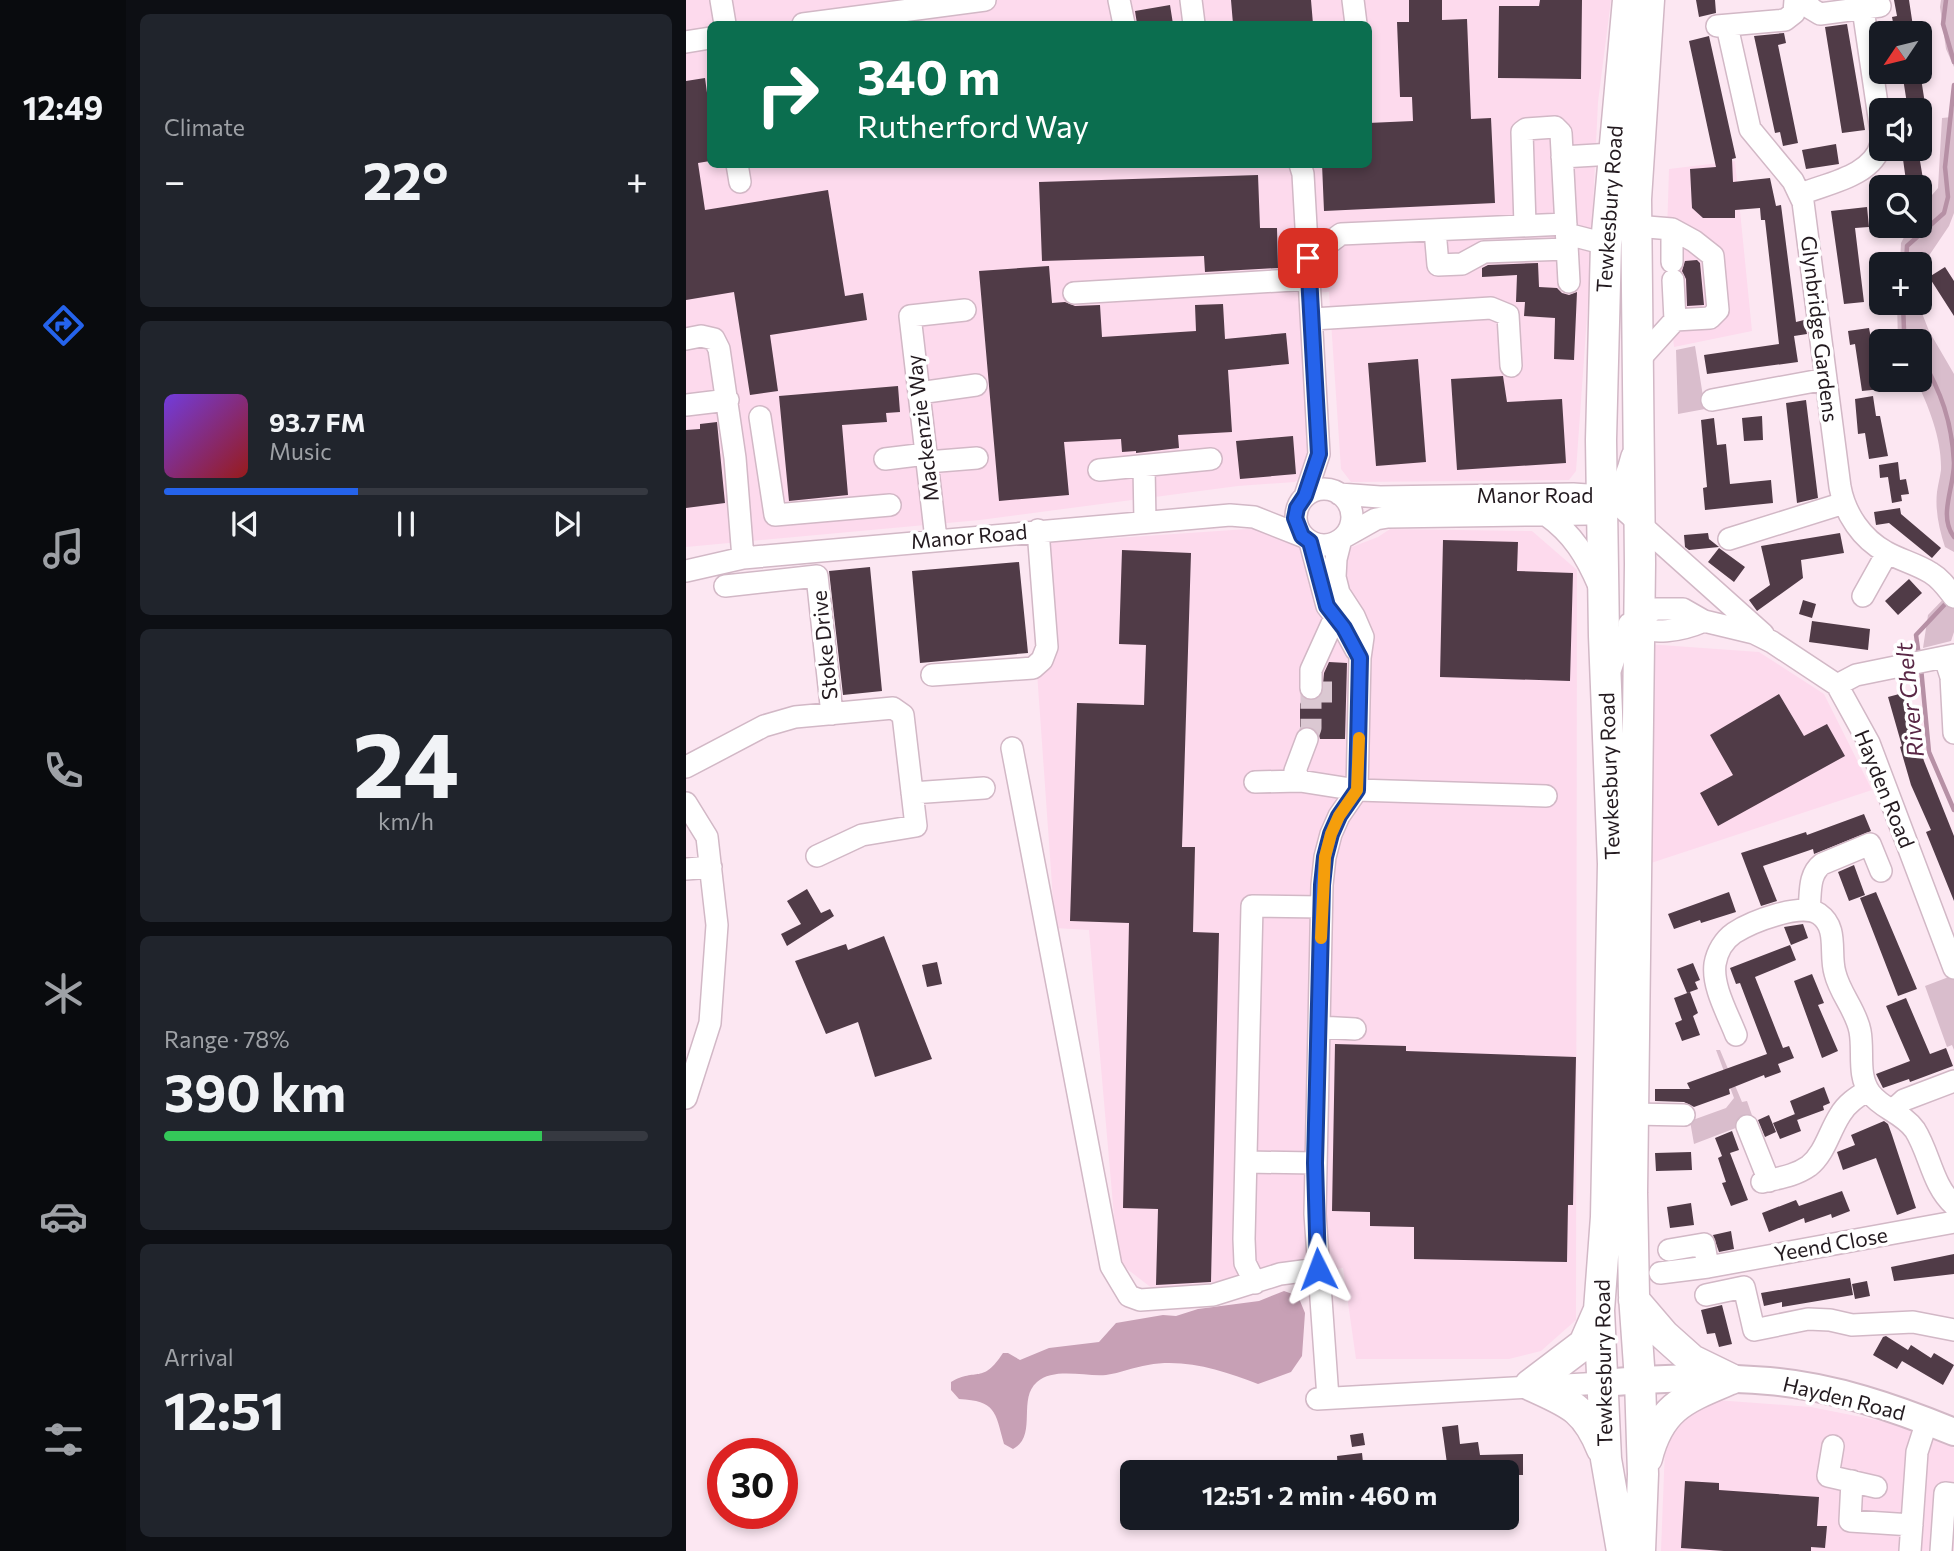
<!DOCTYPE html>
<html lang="en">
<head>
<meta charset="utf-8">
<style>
  :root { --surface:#171b24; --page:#20242c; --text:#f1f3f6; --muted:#9ea1a6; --line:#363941; --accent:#2563eb }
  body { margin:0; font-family:Commissioner,sans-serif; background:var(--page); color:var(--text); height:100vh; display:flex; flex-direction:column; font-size:26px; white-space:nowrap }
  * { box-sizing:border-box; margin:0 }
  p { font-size:23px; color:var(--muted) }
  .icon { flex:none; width:38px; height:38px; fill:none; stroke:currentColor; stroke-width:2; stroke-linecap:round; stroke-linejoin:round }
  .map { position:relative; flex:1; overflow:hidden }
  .panel { display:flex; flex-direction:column; gap:14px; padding:14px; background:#0d0f14; width:560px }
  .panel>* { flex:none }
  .guide { position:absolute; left:21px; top:21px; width:665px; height:147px; border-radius:10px; box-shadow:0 4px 10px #0003; background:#0b6e4f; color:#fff; overflow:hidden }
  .needle { width:46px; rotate:235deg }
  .controls { position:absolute; left:1183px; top:21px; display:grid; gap:14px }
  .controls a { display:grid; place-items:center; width:63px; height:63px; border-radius:10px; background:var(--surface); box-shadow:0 4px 10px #0003; font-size:35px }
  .speed { position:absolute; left:21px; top:1438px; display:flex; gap:14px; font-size:35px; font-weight:700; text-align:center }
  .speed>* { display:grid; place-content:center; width:91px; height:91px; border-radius:50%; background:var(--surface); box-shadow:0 4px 10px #0003; line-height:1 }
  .speed .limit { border:10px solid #d22; background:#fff; color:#111 }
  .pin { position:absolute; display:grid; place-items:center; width:60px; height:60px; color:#fff; margin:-30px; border-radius:14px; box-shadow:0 4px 10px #0006 }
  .me { position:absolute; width:77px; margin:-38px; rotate:357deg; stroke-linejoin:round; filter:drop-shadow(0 0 5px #0008) }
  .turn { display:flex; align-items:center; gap:24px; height:147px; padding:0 35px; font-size:32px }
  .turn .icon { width:91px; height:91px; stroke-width:2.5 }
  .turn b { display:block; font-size:49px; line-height:60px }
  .big { font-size:52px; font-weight:700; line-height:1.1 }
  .panel .tile { flex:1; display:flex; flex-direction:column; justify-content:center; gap:10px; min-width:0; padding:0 24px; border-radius:10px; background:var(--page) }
  .panel .dial { align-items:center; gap:0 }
  .dial b { font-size:91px; line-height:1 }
  .song { display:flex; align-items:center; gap:21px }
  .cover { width:84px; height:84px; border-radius:10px; background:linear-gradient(135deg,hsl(260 70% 55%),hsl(0 70% 35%)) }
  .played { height:7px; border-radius:4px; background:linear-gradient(90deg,var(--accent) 40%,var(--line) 40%) }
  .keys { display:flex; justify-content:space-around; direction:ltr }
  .heat { display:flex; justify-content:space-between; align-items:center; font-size:38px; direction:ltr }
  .charge { height:10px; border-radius:5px; background:linear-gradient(90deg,#34c759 78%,var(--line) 0) }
  .trip { position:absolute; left:434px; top:1460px; width:399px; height:70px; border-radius:10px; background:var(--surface); box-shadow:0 4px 10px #0003; font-weight:700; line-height:70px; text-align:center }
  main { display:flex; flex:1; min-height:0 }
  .tabs { display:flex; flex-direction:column; width:126px; justify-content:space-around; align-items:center; background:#090b0e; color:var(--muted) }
  .tabs .icon { width:49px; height:49px }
  .tabs .on { color:var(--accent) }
  .tabs b { font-size:32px; color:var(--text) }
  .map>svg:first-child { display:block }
  .built { fill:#fddaed; fill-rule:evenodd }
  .green { fill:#d9bdcc }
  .forest { fill:#c7a0b5 }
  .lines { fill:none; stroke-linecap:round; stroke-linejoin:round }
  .stream { stroke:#b690a5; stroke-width:4.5 }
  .building { fill:#503b47 }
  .minor-tunnel { stroke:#dbc8d2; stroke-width:21; stroke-dasharray:21 10; stroke-linecap:butt }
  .minor-casing { stroke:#d2b8c6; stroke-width:24 }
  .major-casing { stroke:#d2b8c6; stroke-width:30 }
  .highway-casing { stroke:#d2b8c6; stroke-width:33 }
  .minor { stroke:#fff; stroke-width:21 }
  .major { stroke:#fff; stroke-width:26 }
  .highway { stroke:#fff; stroke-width:30 }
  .route-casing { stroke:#184099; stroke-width:18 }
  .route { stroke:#2563eb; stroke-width:12 }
  .slow { stroke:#f59e0b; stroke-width:12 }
  .labels { text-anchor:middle; stroke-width:7; stroke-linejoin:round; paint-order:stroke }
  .street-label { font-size:21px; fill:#231a1f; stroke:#fff }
  .water-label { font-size:23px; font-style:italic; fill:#5a2846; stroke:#fff }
</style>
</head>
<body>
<main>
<nav class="tabs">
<b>12:49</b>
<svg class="icon on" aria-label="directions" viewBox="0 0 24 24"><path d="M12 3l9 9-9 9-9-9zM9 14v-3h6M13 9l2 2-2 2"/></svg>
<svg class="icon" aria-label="music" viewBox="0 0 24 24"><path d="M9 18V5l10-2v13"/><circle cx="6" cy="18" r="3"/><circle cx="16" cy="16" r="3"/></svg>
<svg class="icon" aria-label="phone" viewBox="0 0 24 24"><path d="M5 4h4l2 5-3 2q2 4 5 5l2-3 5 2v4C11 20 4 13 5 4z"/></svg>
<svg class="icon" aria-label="climate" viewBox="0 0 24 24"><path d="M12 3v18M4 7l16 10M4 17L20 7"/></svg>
<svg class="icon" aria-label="car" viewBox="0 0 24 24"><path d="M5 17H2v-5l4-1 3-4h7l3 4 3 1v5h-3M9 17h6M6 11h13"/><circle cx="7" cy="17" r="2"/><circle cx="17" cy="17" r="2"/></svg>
<svg class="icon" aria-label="filters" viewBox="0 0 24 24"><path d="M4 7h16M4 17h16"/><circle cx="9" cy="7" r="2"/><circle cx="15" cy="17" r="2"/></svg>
</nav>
<section class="panel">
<div class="tile"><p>Climate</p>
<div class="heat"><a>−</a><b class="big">22°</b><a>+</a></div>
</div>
<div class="tile">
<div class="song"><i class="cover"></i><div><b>93.7 FM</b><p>Music</p></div></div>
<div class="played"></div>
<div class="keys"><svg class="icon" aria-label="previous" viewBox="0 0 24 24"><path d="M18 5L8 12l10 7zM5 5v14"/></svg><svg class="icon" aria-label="pause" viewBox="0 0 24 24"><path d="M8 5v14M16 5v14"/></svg><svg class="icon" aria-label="next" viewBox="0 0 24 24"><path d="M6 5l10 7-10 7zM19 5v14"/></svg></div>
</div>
<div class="tile dial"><b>24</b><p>km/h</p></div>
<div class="tile"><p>Range · 78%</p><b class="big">390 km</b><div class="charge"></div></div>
<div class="tile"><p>Arrival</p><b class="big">12:51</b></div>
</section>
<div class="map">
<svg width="1268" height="1551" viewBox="0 0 1268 1551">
  <rect width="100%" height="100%" fill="#fce7f2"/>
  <!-- built -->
  <path class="built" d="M0,0H925L912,102L903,288L890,471L883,480L665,482L655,469L643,292L612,293L624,469L609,482L552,486L294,520L0,547ZM24,24H682V164H24Z
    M1049,161L1066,331L988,347L980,265L983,169Z
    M576,528L645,555L692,537L704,529L846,531L891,570L890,1320L855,1351L823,1359H670L657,1268L467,1289L432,1262L403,930L369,928L342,544Z
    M961,644L1073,652L1138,694L1186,790L962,864Z
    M1016,1399L1125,1407L1235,1429L1268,1448V1551H975L980,1422Z"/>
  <!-- green -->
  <path class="green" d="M1255,0H1268V67L1260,49L1254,7Z
    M1268,103V213L1263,226L1234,269V264H1214L1215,243L1224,226H1234V209L1252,188L1256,118L1266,117Z
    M1211,303H1232L1243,331L1268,374V552L1259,547C1253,529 1249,510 1251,492C1252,485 1254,477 1255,470C1256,440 1243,407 1230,380H1234V341H1212Z
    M1009,346L1019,409L992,414L990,350Z
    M1268,588V632L1265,641L1237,648L1242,615Z
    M1268,975V1050L1266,1045L1261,1047L1239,986Z
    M1030,1050H1034L1056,1102L1061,1101L1068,1121L1008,1144L1004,1121L1040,1108L1048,1098Z"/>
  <!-- forest -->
  <path class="forest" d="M598,1291L612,1296L619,1313L616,1356L605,1372L572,1384C538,1371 499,1358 462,1365C448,1367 434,1373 420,1375C400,1377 368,1367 351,1382C331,1399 352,1436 327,1449L318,1444C309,1411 310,1401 273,1399L265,1390V1382C291,1367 296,1385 317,1353H322L334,1360L363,1348L413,1342L430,1323L477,1315L490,1316L512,1309L573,1301Z"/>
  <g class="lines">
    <!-- stream -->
    <path class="stream" d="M1260,0L1257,24L1268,62
      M1220,264L1221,246L1258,213L1262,197L1259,167L1268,85
      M1217,303L1218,330L1224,341
      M1234,355C1255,392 1266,421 1268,463C1268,488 1252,516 1268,537
      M1233,656L1230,635L1262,601
      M1235,668L1243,752L1268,810"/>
  </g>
  <!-- building -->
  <path class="building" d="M545,0H625L627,24H547Z
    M723,0H756V20L781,19L785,119L805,118L809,203L638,211L636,164H682V123L727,121L726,97H714L711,22H723Z
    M854,0H896L895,79L812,78L813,6H853Z
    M1010,0H1029L1030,13L1013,17Z
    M1208,0H1223L1228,33H1209L1206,17L1211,16Z
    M484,5L487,24H451L449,11Z
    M1161,24L1179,130L1156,133L1139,27Z
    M1098,33L1100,43L1092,45L1112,143L1097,146L1094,132L1089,133L1068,36Z
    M1023,36L1050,158L1046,159L1047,182L1084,178L1090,206L1095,205L1110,322L1118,320L1121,334L1108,336L1112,362L1021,374L1018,355L1093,344L1079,220H1075L1074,208L1049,210V218H1017L1006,208L1004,169L1030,167L1003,41Z
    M1216,72H1234L1240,110H1222Z
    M19,78L24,115V161L12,163L19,210L142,190L159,296L177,293L181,320L84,335L92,391L64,395L48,292L0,300V81Z
    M1150,144L1153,164L1120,169L1116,150Z
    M1232,149L1237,179L1220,181L1216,152Z
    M572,175L574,228H591L592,268L519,272L518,256L356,261L353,182Z
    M1181,207L1183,227L1169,228L1178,302L1158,304L1145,211Z
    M1011,260L1014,263L1018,305L1001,306L1000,279L996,271L999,261Z
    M852,263L853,287L871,288L876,293L883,295L891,292L888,360L868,359L869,318L838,316L839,302H830L831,275L796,277V268L802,265Z
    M363,266L366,303L379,302L389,306L414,305L416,337L510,331L509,305L537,304L539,339L600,333L603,364L542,370L546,432L492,435L493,448L450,453V451L436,452L435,439L378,442L383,495L313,501L293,271Z
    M1259,267L1268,281V316L1243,277Z
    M1183,328L1195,389L1176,391L1169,344L1164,345L1162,331Z
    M732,359L740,462L690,466L682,363Z
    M817,376L821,402L876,399L880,463L771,470L765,379Z
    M212,386L214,412L200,413L201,422L156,425L162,495L103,501L93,396Z
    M1187,396L1190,416H1194L1202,456L1183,459L1179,433L1172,434L1169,399Z
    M1120,400L1132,498L1111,503L1100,403Z
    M1076,416L1077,440L1058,441L1056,418Z
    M1028,418L1031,445L1040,444L1044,484L1085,480L1087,503L1019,510L1017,488L1021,487L1015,420Z
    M31,422L39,503L0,508V430L14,429V424Z
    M607,436L610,474L554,479L550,441Z
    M1212,462L1214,480L1220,479L1223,494L1215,495L1216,501L1206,503L1202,477L1194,478L1193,465Z
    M1214,508L1215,514L1255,548L1246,558L1203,523L1190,525L1188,512Z
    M1022,533L1023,539L1033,547L1003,550L999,547L998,535Z
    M1154,533L1158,553L1115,560L1117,578L1071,611L1063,600L1084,585L1075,546Z
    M757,540L832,542L831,571L887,573L884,681L754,677Z
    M1033,548L1059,567L1048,582L1022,562Z
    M436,550L505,553L496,847H509L507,932L533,933L525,1282L470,1285L472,1209L437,1208L443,923L384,921L391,703L458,705L460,645L433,644Z
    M333,562L342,653L234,663L226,571Z
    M184,567L196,691L157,695L143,571Z
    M1223,579L1236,593L1212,615L1199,601Z
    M1117,600L1130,604L1126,618L1113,614Z
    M1126,621L1184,629L1182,650L1123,642Z
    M643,662L661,663L659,739H634L632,731L626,727L614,728V704L617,699L626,701L636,695L638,673Z
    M1217,693L1238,761L1268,836V901L1240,832L1245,830L1225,785L1214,747L1216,746L1202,697Z
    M1093,694L1118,736L1141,724L1159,756L1032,826L1014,793L1047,775L1024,735Z
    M1178,814L1185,831L1128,854L1127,849L1077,866L1091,901L1075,906L1055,853L1120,832L1121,835Z
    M1168,865L1179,895L1163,901L1152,872Z
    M121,889L135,913L144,909L148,916L101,946L95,934L115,924L101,901Z
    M1043,892L1050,912L1015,923L1014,920L988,929L982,914Z
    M1190,892L1231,989L1212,996L1174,898Z
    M1117,924L1122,938L1105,945L1098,927Z
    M198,936L246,1059L189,1077L172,1022L140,1034L109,961L160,944L162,950Z
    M1104,945L1110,960L1069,977L1097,1048L1103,1046L1108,1058L1092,1064L1095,1072L1079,1078L1078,1075L1043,1089L1044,1094L1008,1107L998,1102L969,1101V1089H1004L1001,1083L1081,1054L1054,983L1050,984L1044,968Z
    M251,962L256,984L241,987L236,965Z
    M1007,963L1014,980L1009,982L1012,989L1001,993L991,969Z
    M1126,974L1138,1003L1132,1005L1152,1051L1136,1058L1108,981Z
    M1004,992L1012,1013L1007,1016L1014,1035L996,1041L989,1023L996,1020L988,998Z
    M1220,998L1244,1054L1260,1048L1267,1066L1224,1082L1223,1079L1197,1088L1190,1074L1224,1061L1200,1006Z
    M649,1044L720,1046V1051L890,1057L887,1205H882L881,1262L728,1259V1227L684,1226V1212L646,1211Z
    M1138,1087L1144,1103L1137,1106L1138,1110L1111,1120L1104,1101Z
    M1109,1114L1115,1131L1094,1139L1087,1123Z
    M1083,1115L1090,1132L1079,1137L1072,1120Z
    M1198,1121L1202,1124L1206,1135L1230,1208L1211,1215L1190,1158L1157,1170L1151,1152L1169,1145L1165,1135Z
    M1046,1131L1053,1150L1044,1153L1062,1200L1045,1206L1036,1183L1040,1182L1032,1158L1036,1156L1029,1138Z
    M1005,1152L1006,1170L970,1171L969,1153Z
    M1156,1191L1164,1211L1146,1218L1145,1214L1119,1223L1118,1218L1083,1232L1076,1213L1110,1200L1113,1206Z
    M1005,1203L1008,1225L984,1228L981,1207Z
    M1045,1231L1048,1249L1033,1252L1027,1235Z
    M1268,1254V1274L1208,1281L1205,1267Z
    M1164,1278L1167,1295L1096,1307V1302L1078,1306L1075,1293Z
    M1181,1281L1184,1296L1169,1299L1166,1284Z
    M1036,1305L1046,1344L1033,1347L1029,1333L1021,1334L1015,1310Z
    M1200,1336L1222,1350L1225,1345L1245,1358L1248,1353L1268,1365L1257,1385L1216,1361L1211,1369L1187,1355L1197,1337Z
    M772,1425L774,1444L792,1442L794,1455L837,1454V1475H821V1472H809V1465L762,1471L756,1427Z
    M677,1433L679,1445L666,1447L664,1435Z
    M676,1453L678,1472H652L651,1456Z
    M999,1481L1033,1483V1490L1133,1497L1131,1526H1141L1139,1548L1125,1547V1551H1038L995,1548Z"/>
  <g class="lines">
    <!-- minor-tunnel -->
    <path class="minor-tunnel" d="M625,692H653
      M621,739L625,728V688"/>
    <!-- minor casing -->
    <g class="minor-casing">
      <path id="minor" d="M35,0L39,24
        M433,0L438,24
        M505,0L508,24
        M667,0L670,24
        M1121,0L1124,8L1134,14L1194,6
        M1177,9L1195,131
        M117,24L299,0
        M1031,26L1099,20L1108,13L1109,0
        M1041,26L1064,129L1107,181L1117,202L1154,487C1159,514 1176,539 1200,552C1214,560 1231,564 1245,573C1255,579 1261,588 1268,597
        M0,42L24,38
        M876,157L927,154
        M51,164L54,182
        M614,164L617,174L633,454L619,496
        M1115,194C1142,183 1187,176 1195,144
        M839,225L836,132L840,129L869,127L875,133L883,282
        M949,226L986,229V262
        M986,229L1008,241L1027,256L1032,310L1024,318L989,320
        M749,230L752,265L776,264L798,252L881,249
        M881,234L920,244
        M623,258L655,234L880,224
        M388,293L624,279
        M627,319L805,308L822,315L825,366
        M0,339L15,336L28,339L33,349L49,458L57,558
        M951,362L989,320L987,280
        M233,393L290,385
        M1026,400L1140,379
        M0,405L42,400
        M74,417L89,515L204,505
        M199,459L240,454
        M241,462L291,458
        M458,466L459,522
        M413,470L525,459
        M610 517a28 28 0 1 1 56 0a28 28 0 1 1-56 0Z
        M653,494L694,497L887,494L916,496L935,507L1077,634
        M860,515C887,534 900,556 913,586
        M658,537L690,519L702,517L902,514C930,505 939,483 946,456
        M250,539L224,316L279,310
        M1043,539L1158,503
        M624,542L641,606L658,628L670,650
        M0,571L57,558L544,515L568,517L616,536
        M39,586L131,576L146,714
        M1177,596L1201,553
        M943,624C966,636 995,631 1018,621
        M1259,658L1265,677L1268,733
        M925,668L934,641L953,618L969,609H997L1018,621L1068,633L1086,642L1151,685L1183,743L1268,968
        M246,675L347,668L356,660L361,647L352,530
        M1151,685L1170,675L1268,655
        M625,688V670L649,617
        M326,748L425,1266L443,1296L454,1300L527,1295L594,1274L632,1269
        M0,767L78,726L109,717L207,708L217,715L230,826L176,835L131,856
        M614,781L609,771L621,739
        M569,782L614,781L671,790L860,796
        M226,793L298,788
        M0,803L21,837L31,925L24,1023L0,1098
        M0,869L25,867
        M1123,910C1125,893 1122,875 1136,864L1184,844L1195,871
        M633,1027L669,1029
        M1050,1035C1042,1014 1026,987 1029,964C1031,952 1038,940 1048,933C1065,922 1115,902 1133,914C1153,928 1143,953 1149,973C1154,994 1170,1010 1174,1031C1178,1052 1171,1075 1184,1093C1196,1109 1217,1113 1229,1130C1244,1154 1246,1185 1268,1205
        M1207,1110L1218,1100L1268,1081
        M947,1114L998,1115
        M1061,1126L1083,1181
        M560,1162L629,1163
        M1076,1182C1092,1178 1109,1176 1123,1166C1139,1153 1143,1132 1154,1115C1160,1104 1171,1097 1182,1090
        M983,1250L1018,1244L1022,1267
        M974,1273L1022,1267L1268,1222
        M569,1283L559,1263L558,1239L566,906L635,907
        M1020,1295L1058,1287L1068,1330L1122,1319L1144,1320L1166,1325L1227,1322L1268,1330
        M642,1398L629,1214L636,885L639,857L645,834L653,816L671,790L674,658L677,637L668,616L653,593L649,577L650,559L655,539
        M631,1399L916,1383
        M1147,1446L1142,1476L1190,1487
        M1166,1481L1164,1521L1226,1525
        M1224,1551L1231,1452L1241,1421
        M1255,1551L1259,1493L1268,1494"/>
    </g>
    <!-- major casing -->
    <g class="major-casing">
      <path id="major" d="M916,1383C971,1378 1028,1376 1083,1381C1146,1386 1210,1408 1268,1432"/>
    </g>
    <!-- highway casing -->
    <g class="highway-casing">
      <path id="highway" d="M948,1300L978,1335L1006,1360L1045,1379
        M912,1312L898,1344L844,1385C883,1403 899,1407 916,1449
        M961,1458C974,1406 1000,1398 1045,1379
        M936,1551L920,1459L913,1310L920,1217L927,864L918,636L915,440L920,244L942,0
        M954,1551L957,1474L954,1380L948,1295L946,1193L954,564L950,199L963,0"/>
    </g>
    <!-- minor -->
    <use href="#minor" class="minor"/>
    <!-- major -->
    <use href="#major" class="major"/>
    <!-- highway -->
    <use href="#highway" class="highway"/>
  </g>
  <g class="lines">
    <!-- route casing -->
    <g class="route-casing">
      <path id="route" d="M622,258L633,454L619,496L611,508L609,518L616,536L624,542L641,606L658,628L674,658L671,790L653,816L645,834L639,857L636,885L629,1163L632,1269"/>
    </g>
    <!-- route -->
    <use href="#route" class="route"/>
    <!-- slow -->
    <path class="slow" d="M635,938L639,857L645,834L653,816L671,790L673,738"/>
  </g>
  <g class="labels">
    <!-- street labels -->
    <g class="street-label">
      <text transform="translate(924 209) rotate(-86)" y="7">Tewkesbury Road</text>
      <text transform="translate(1133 329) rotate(83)" y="7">Glynbridge Gardens</text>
      <text transform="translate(237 428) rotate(-97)" y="7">Mackenzie Way</text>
      <text x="849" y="503">Manor Road</text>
      <text transform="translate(283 537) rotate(-5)" y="7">Manor Road</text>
      <text transform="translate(139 645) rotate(-96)" y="7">Stoke Drive</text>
      <text transform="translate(924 776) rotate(-92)" y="7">Tewkesbury Road</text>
      <text transform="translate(1198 789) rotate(68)" y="7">Hayden Road</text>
      <text transform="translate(1145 1245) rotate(-10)" y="7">Yeend Close</text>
      <text transform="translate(918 1363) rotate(-91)" y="7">Tewkesbury Road</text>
      <text transform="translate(1158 1399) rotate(14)" y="7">Hayden Road</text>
    </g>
    <!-- water labels -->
    <g class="water-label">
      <text transform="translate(1224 700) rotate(-96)" y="8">River Chelt</text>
    </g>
  </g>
</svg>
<div class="controls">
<a><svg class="needle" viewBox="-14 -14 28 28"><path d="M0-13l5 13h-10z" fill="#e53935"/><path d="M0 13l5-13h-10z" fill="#9ea1a6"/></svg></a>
<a><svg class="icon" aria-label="sound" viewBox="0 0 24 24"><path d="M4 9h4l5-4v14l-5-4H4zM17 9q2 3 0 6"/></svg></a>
<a><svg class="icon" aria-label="search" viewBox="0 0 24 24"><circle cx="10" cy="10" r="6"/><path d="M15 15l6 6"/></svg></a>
<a>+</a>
<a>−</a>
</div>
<div class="speed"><div class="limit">30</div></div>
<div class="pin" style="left:622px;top:258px;background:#d93025"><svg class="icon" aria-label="arrive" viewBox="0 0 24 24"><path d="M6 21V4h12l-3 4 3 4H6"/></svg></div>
<svg class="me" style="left:632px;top:1269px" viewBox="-20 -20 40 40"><path d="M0-17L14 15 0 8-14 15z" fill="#2563eb" stroke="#fff" stroke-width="4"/></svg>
<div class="trip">12:51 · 2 min · 460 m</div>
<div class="guide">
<div class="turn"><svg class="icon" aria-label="right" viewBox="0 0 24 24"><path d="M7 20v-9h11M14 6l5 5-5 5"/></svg><div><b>340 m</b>Rutherford Way</div></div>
</div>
</div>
</main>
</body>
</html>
